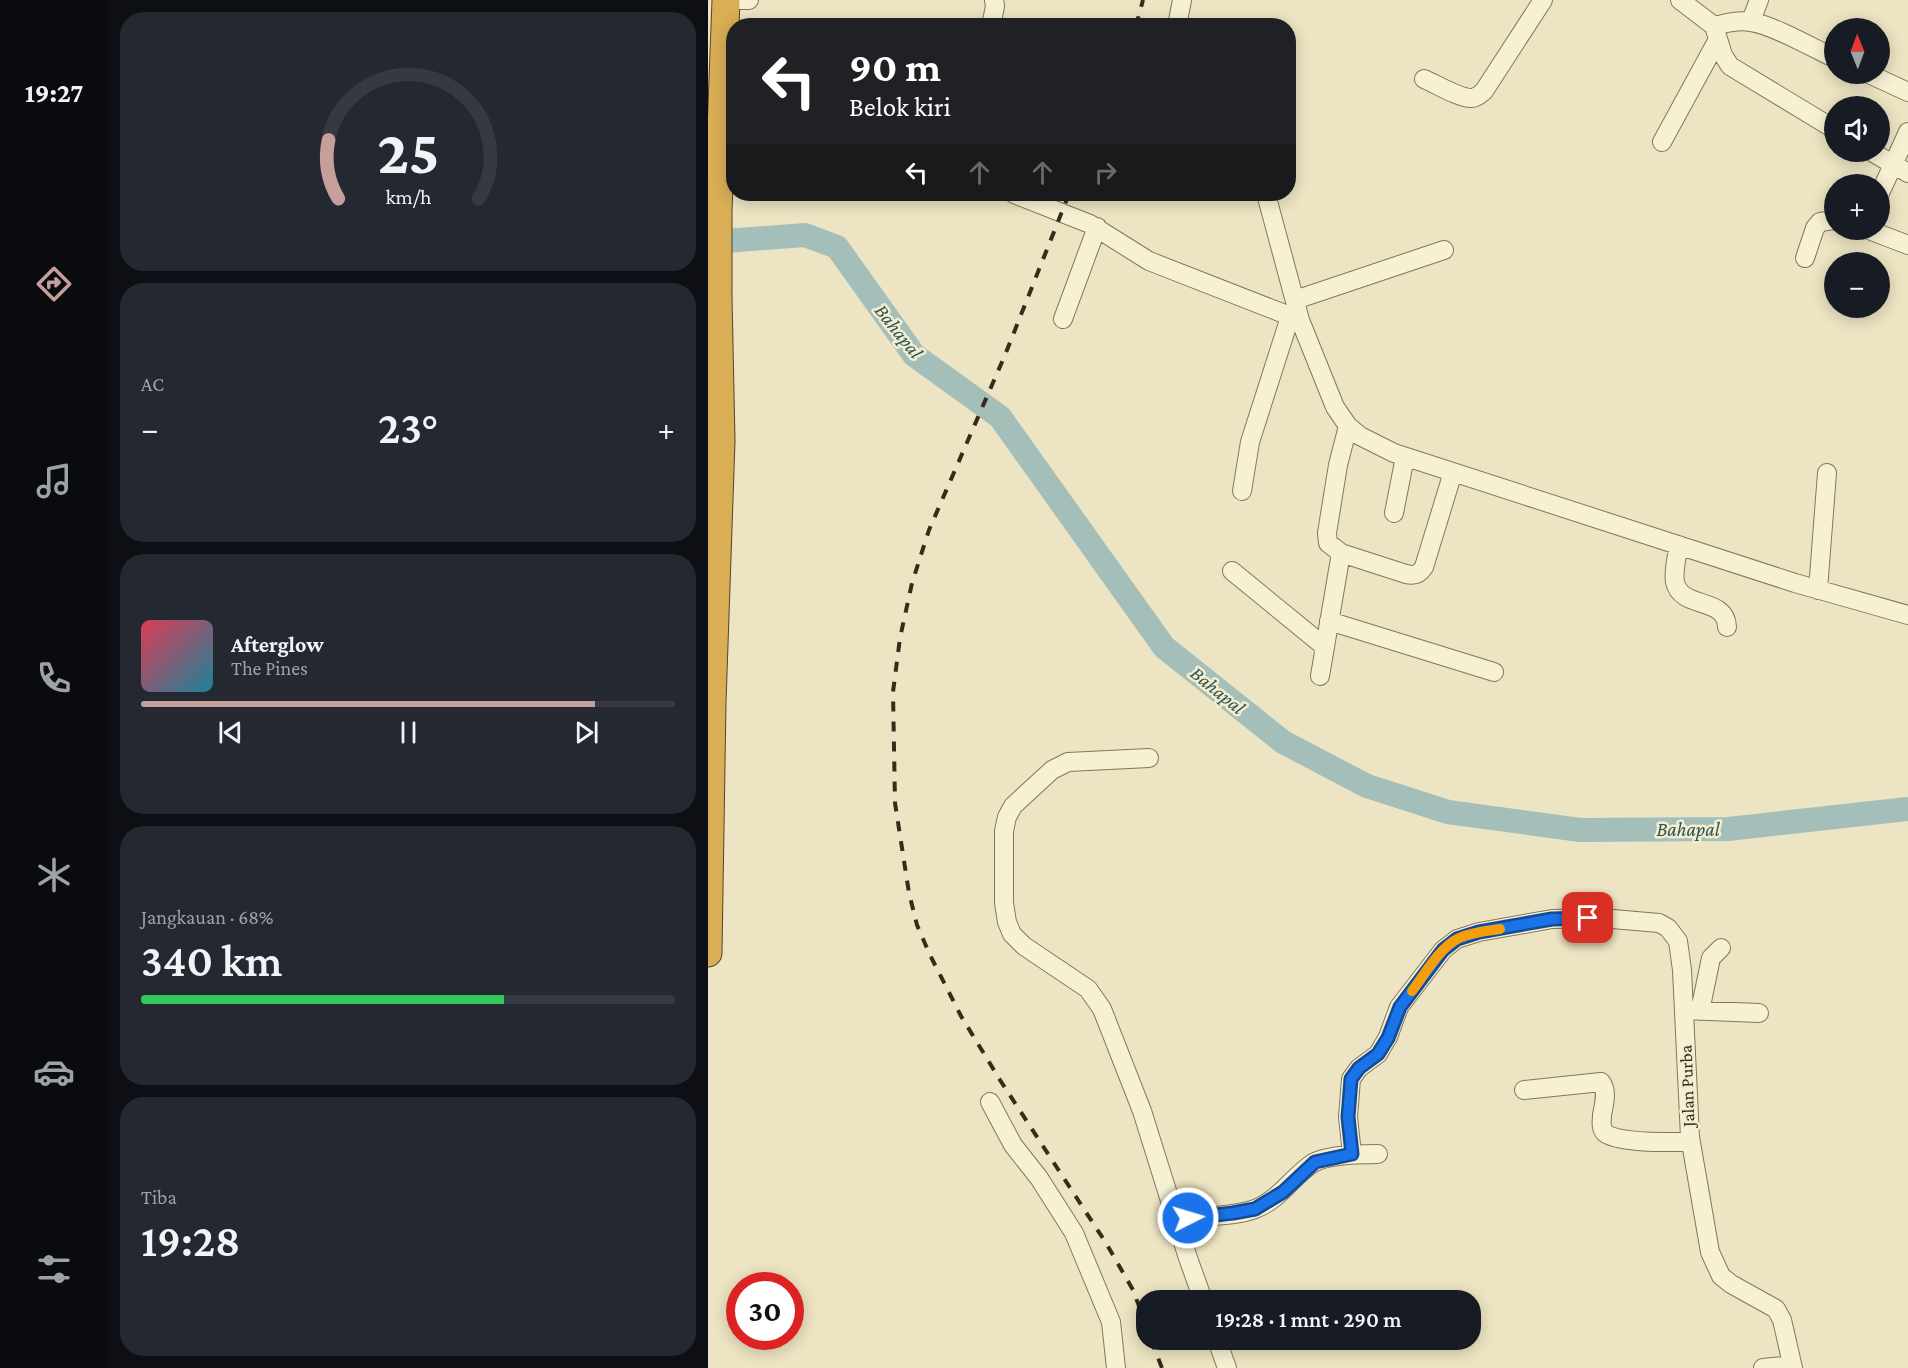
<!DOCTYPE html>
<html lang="id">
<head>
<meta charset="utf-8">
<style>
  :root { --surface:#171b24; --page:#242831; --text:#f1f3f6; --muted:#9ea1a6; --line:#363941; --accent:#c69e9b }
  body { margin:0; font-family:"Crimson Pro",serif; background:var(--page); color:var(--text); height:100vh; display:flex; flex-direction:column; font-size:22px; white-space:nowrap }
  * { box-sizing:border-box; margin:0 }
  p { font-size:20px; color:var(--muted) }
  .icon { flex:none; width:33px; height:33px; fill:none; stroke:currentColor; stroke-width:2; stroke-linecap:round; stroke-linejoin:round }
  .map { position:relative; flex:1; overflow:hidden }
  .panel { display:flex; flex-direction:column; gap:12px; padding:12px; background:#0d0f14; width:600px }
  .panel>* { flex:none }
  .banner { position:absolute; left:18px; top:18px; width:570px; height:183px; border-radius:24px; box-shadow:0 3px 15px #0003; background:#202124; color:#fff; overflow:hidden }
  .needle { width:39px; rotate:359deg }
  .controls { position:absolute; left:1116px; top:18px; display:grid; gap:12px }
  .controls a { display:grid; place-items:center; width:66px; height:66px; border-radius:50%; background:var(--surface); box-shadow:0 3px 15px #0003; font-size:30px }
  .speed { position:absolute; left:18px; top:1272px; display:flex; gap:12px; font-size:30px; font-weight:700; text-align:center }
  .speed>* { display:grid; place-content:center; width:78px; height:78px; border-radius:50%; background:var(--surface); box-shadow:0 3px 15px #0003; line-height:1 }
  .speed .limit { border:9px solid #d22; background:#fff; color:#111 }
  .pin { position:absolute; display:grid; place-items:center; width:51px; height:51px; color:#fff; margin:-26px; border-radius:12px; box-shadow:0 3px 9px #0006 }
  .me { position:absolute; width:66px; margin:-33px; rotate:85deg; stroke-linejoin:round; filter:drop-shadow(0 0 4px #0008) }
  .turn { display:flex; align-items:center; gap:21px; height:126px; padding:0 24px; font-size:27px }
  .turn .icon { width:78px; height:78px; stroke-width:2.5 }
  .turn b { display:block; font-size:42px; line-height:51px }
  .lanes { display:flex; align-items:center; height:57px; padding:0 24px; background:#0003; justify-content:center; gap:30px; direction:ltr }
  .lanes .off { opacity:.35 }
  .big { font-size:45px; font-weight:600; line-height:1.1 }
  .panel .widget { flex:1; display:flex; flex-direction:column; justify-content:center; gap:9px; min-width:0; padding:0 21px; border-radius:24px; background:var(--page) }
  .panel .dial { align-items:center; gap:0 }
  .dial svg { height:156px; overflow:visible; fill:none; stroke:var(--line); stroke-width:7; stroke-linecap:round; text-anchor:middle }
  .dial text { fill:var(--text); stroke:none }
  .song { display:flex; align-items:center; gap:18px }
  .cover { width:72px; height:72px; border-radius:9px; background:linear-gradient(135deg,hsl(350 70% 55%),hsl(190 70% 35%)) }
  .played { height:6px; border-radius:3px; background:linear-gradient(90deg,var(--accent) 85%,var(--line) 85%) }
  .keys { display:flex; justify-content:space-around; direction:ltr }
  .heat { display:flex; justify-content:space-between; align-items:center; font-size:33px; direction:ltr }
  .charge { height:9px; border-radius:4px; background:linear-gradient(90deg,#34c759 68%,var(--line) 0) }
  .trip { position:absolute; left:428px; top:1290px; width:345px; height:60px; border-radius:24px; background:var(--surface); box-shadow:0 3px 15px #0003; font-weight:600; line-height:60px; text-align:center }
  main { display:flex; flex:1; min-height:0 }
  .tabs { display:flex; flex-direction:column; width:108px; justify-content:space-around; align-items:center; background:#090b0e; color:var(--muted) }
  .tabs .icon { width:42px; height:42px }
  .tabs .active { color:var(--accent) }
  .tabs b { font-size:27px; color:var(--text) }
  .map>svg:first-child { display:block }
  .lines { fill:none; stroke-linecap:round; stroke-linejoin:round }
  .river { stroke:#a4bfba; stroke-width:24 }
  .minor-casing { stroke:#85765a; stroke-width:20 }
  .highway-casing { stroke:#53432e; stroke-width:29 }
  .minor { stroke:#f7f1d4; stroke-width:18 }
  .highway { stroke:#d9ae55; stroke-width:27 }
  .rail { stroke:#352c1d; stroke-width:4; stroke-dasharray:10 10; stroke-linecap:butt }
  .route-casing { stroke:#114b97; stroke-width:15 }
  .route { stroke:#1a73e8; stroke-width:10 }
  .slow { stroke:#f59e0b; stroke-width:10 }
  .labels { text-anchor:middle; stroke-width:5; stroke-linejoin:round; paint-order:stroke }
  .street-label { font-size:18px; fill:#352c1d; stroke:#f4eed1 }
  .water-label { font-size:20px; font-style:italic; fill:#2d5354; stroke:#f4eed1 }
</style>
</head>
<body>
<main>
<nav class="tabs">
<b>19:27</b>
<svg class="icon active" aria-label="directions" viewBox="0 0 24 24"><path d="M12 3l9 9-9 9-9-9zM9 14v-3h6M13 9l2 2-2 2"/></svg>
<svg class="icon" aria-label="music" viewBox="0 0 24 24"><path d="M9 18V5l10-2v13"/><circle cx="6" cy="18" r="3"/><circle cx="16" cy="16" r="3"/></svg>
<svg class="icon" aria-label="phone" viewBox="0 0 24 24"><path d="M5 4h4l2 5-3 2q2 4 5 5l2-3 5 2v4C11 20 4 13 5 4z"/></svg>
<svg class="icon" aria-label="climate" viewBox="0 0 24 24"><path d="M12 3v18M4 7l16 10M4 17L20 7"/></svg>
<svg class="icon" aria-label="car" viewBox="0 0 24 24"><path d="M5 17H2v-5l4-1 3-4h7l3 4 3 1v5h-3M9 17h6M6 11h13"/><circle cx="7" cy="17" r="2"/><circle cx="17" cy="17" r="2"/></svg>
<svg class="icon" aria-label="filters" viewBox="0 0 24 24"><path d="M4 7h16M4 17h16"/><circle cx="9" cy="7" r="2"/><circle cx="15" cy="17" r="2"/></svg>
</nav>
<section class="panel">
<div class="widget dial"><svg viewBox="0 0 100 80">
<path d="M14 69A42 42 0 1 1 86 69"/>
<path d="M14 69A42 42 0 0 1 9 39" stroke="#c69e9b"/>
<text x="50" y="56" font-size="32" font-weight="700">25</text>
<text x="50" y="72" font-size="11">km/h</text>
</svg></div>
<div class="widget"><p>AC</p>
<div class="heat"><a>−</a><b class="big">23°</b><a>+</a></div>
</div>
<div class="widget">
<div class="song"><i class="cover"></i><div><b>Afterglow</b><p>The Pines</p></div></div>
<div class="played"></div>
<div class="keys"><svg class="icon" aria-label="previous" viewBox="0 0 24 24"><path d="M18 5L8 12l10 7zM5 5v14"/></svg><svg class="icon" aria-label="pause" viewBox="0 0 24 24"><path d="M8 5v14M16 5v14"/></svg><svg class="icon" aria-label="next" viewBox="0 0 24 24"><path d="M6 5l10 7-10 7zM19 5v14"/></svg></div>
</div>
<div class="widget"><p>Jangkauan · 68%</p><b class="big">340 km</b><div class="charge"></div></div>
<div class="widget"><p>Tiba</p><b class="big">19:28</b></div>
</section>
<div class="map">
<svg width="1200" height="1368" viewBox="0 0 1200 1368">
  <rect width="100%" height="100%" fill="#ece4c2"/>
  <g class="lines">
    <!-- river -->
    <path class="river" d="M0,252L17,241L97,235L129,247L206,355L292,417L456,647L575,742L659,786L740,812L872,830L1020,829L1200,809"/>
    <!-- minor casing -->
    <g class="minor-casing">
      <path id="minor" d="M18,0H41
        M972,0L1006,26L1015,55L1022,66L1126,129
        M1043,21L1051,0
        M283,26L287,6L286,0
        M469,26L474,0
        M1006,26C1018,23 1030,20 1043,22C1065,25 1105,48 1126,58
        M1161,74L1200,92
        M716,79C728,84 751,98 763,98C769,98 772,94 776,91L835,0
        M954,142L1009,41
        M1164,152L1200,173
        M1172,193L1200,132
        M306,194L382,224L441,261L592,320
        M558,194L592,320L627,407L640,426L652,436L686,453L1087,583L1200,615
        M1161,230L1200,245
        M1097,258L1107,228L1112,222L1126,220
        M587,300L736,250
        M355,319L389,227
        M534,491L542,442L582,317
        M686,513L697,457
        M971,545C969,556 965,571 967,582C973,610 1018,596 1019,627
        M633,553L620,543L619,533L630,465L640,426
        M524,571L617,647
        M1110,590L1119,473
        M621,621L786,672
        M612,676L633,553L698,574C706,576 711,575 716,567L745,472
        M441,758L360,762L344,770L305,806L299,817L296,831V903L299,922L304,934L316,946L380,989L394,1009L434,1111L480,1258L495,1300
        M976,1010L1051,1013
        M992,1011L1003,958L1013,948
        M816,1090L893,1082C900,1091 896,1104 894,1115C894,1120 892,1128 897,1133C912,1144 964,1142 983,1142
        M282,1102L305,1145L331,1178L366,1233L403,1322L408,1368
        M644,1154L640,1117L643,1079L651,1068L670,1054L680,1037L691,1007L735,950L749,939L771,932L844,919L893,918L951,923L960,928L970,941L974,970L982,1137L1002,1252L1013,1276L1023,1284L1068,1309L1074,1320L1085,1368
        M468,1220C493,1215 522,1218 547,1209C571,1200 584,1177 605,1163C619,1155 653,1154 670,1154
        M509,1340L519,1368
        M1055,1368L1084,1365"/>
    </g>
    <!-- highway casing -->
    <g class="highway-casing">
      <path id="highway" d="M0,953L4,703L13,441L10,296V211L18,0"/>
    </g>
    <!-- minor -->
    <use href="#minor" class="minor"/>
    <!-- highway -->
    <use href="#highway" class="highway"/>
    <!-- rail -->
    <path class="rail" d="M428,26L435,0
      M361,194L297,355L221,530L204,583L192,638L185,692L187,803L201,893L209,925L222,955L253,1016L292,1080L398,1243L425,1290L438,1325
      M443,1340L454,1368"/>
  </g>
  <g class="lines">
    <!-- route casing -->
    <g class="route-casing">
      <path id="route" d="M480,1218L525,1213L547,1209L575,1192L607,1162L644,1154L640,1117L643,1079L651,1068L670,1054L680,1038L692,1007L735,950L749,939L771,932L844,919L880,918"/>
    </g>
    <!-- route -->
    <use href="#route" class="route"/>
    <!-- slow -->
    <path class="slow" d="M704,991C717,974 731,948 751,938C764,932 778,931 792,929"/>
  </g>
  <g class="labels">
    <!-- street labels -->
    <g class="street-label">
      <text transform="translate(979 1086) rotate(-92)" y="6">Jalan Purba</text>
    </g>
    <!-- water labels -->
    <g class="water-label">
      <text transform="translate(191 331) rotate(51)" y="7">Bahapal</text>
      <text transform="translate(510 690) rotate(39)" y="7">Bahapal</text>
      <text x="980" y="836">Bahapal</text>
    </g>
  </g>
</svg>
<div class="controls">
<a><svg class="needle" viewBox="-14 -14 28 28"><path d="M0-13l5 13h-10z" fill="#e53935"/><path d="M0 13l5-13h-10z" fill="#9ea1a6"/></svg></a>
<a><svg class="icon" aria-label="sound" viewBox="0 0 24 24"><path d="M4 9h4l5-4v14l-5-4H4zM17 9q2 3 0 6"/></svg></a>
<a>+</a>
<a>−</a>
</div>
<div class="speed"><div class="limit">30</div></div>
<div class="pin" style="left:880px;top:918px;background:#d93025"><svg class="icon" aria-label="arrive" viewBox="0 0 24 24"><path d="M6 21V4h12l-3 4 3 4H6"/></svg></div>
<svg class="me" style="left:480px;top:1218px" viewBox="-20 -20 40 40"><circle r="17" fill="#1a73e8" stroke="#fff" stroke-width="3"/><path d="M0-11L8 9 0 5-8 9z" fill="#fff"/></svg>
<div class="trip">19:28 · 1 mnt · 290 m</div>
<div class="banner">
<div class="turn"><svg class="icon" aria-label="left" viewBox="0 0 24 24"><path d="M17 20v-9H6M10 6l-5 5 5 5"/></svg><div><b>90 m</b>Belok kiri</div></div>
<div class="lanes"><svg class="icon" aria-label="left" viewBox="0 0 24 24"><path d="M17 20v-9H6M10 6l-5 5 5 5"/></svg><svg class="icon off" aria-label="ahead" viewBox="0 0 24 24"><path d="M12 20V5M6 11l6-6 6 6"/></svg><svg class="icon off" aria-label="ahead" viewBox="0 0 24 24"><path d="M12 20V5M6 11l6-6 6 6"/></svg><svg class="icon off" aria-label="right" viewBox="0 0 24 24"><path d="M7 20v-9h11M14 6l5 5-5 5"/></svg></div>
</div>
</div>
</main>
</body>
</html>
